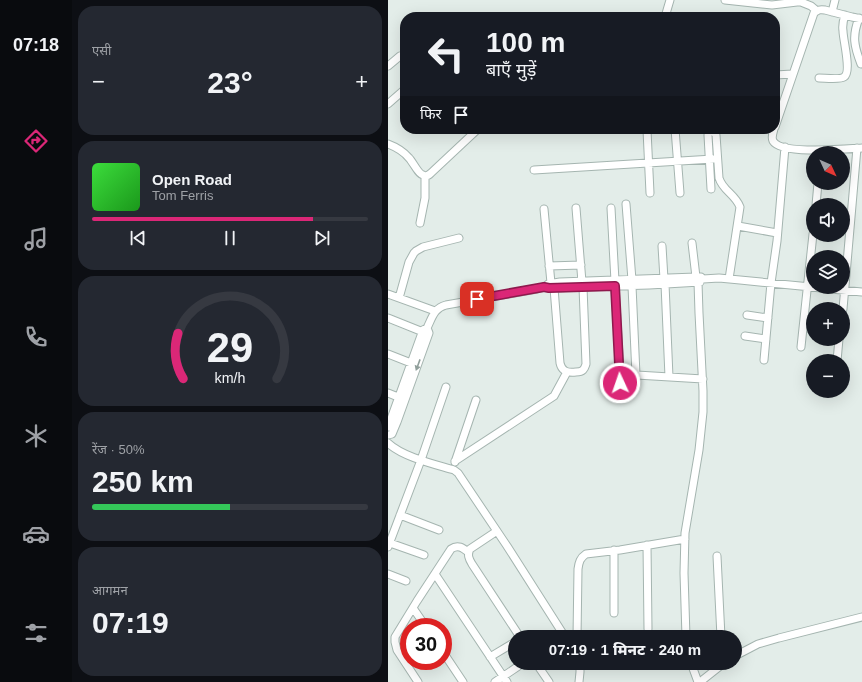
<!DOCTYPE html>
<html lang="hi">
<head>
<meta charset="utf-8">
<style>
  :root { --surface:#171b24; --page:#242831; --text:#f1f3f6; --muted:#9ea1a6; --line:#363941; --accent:#db2777 }
  body { margin:0; font-family:Arial,"Noto Sans Devanagari",sans-serif; background:var(--page); color:var(--text); height:100vh; display:flex; flex-direction:column; font-size:15px; white-space:nowrap }
  * { box-sizing:border-box; margin:0 }
  p { font-size:13px; color:var(--muted) }
  .icon { flex:none; width:22px; height:22px; fill:none; stroke:currentColor; stroke-width:2; stroke-linecap:round; stroke-linejoin:round }
  .map { position:relative; flex:1; overflow:hidden }
  .panel { display:flex; flex-direction:column; gap:6px; padding:6px; background:#0d0f14; width:316px }
  .panel>* { flex:none }
  .hud { position:absolute; left:12px; top:12px; width:380px; height:122px; border-radius:16px; box-shadow:0 4px 16px #0002; background:#171b24; color:var(--text); overflow:hidden }
  .needle { width:26px; rotate:134deg }
  .buttons { position:absolute; left:418px; top:146px; display:grid; gap:8px }
  .buttons a { display:grid; place-items:center; width:44px; height:44px; border-radius:50%; background:var(--surface); box-shadow:0 4px 16px #0002; font-size:20px }
  .speed { position:absolute; left:12px; top:618px; display:flex; gap:8px; font-size:20px; font-weight:700; text-align:center }
  .speed>* { display:grid; place-content:center; width:52px; height:52px; border-radius:50%; background:var(--surface); box-shadow:0 4px 16px #0002; line-height:1 }
  .speed .limit { border:6px solid #d22; background:#fff; color:#111 }
  .pin { position:absolute; display:grid; place-items:center; width:34px; height:34px; color:#fff; margin:-17px; border-radius:8px; box-shadow:0 2px 6px #0006 }
  .me { position:absolute; width:44px; margin:-22px; rotate:357deg; stroke-linejoin:round; filter:drop-shadow(0 0 3px #0008) }
  .turn { display:flex; align-items:center; gap:14px; height:84px; padding:0 20px; font-size:18px }
  .turn .icon { width:52px; height:52px; stroke-width:2.5 }
  .turn b { display:block; font-size:28px; line-height:34px }
  .then { display:flex; align-items:center; height:38px; padding:0 20px; background:#0003; gap:8px; font-size:15px }
  .big { font-size:30px; font-weight:800; line-height:1.1 }
  .panel .tile { flex:1; display:flex; flex-direction:column; justify-content:center; gap:6px; min-width:0; padding:0 14px; border-radius:16px; background:var(--page) }
  .panel .dial { align-items:center; gap:0 }
  .dial svg { height:104px; overflow:visible; fill:none; stroke:var(--line); stroke-width:7; stroke-linecap:round; text-anchor:middle }
  .dial text { fill:var(--text); stroke:none }
  .song { display:flex; align-items:center; gap:12px }
  .cover { width:48px; height:48px; border-radius:6px; background:linear-gradient(135deg,hsl(120 70% 55%),hsl(120 70% 35%)) }
  .played { height:4px; border-radius:2px; background:linear-gradient(90deg,var(--accent) 80%,var(--line) 80%) }
  .keys { display:flex; justify-content:space-around; direction:ltr }
  .heat { display:flex; justify-content:space-between; align-items:center; font-size:22px; direction:ltr }
  .charge { height:6px; border-radius:3px; background:linear-gradient(90deg,#34c759 50%,var(--line) 0) }
  .trip { position:absolute; left:120px; top:630px; width:234px; height:40px; border-radius:20px; background:var(--surface); box-shadow:0 4px 16px #0002; font-weight:800; line-height:40px; text-align:center }
  main { display:flex; flex:1; min-height:0 }
  .tabs { display:flex; flex-direction:column; width:72px; justify-content:space-around; align-items:center; background:#090b0e; color:var(--muted) }
  .tabs .icon { width:28px; height:28px }
  .tabs .current { color:var(--accent) }
  .tabs b { font-size:18px; color:var(--text) }
  .map>svg:first-child { display:block }
  .lines { fill:none; stroke-linecap:round; stroke-linejoin:round }
  .minor-casing { stroke:#a5b5b0; stroke-width:9 }
  .minor { stroke:#fff; stroke-width:7 }
  .oneway { fill:#909f9b }
  .route-casing { stroke:#8e194d; stroke-width:10 }
  .route { stroke:#db2777; stroke-width:7 }
</style>
</head>
<body>
<main>
<nav class="tabs">
<b>07:18</b>
<svg class="icon current" aria-label="directions" viewBox="0 0 24 24"><path d="M12 3l9 9-9 9-9-9zM9 14v-3h6M13 9l2 2-2 2"/></svg>
<svg class="icon" aria-label="music" viewBox="0 0 24 24"><path d="M9 18V5l10-2v13"/><circle cx="6" cy="18" r="3"/><circle cx="16" cy="16" r="3"/></svg>
<svg class="icon" aria-label="phone" viewBox="0 0 24 24"><path d="M5 4h4l2 5-3 2q2 4 5 5l2-3 5 2v4C11 20 4 13 5 4z"/></svg>
<svg class="icon" aria-label="climate" viewBox="0 0 24 24"><path d="M12 3v18M4 7l16 10M4 17L20 7"/></svg>
<svg class="icon" aria-label="car" viewBox="0 0 24 24"><path d="M5 17H2v-5l4-1 3-4h7l3 4 3 1v5h-3M9 17h6M6 11h13"/><circle cx="7" cy="17" r="2"/><circle cx="17" cy="17" r="2"/></svg>
<svg class="icon" aria-label="filters" viewBox="0 0 24 24"><path d="M4 7h16M4 17h16"/><circle cx="9" cy="7" r="2"/><circle cx="15" cy="17" r="2"/></svg>
</nav>
<section class="panel">
<div class="tile"><p>एसी</p>
<div class="heat"><a>−</a><b class="big">23°</b><a>+</a></div>
</div>
<div class="tile">
<div class="song"><i class="cover"></i><div><b>Open Road</b><p>Tom Ferris</p></div></div>
<div class="played"></div>
<div class="keys"><svg class="icon" aria-label="previous" viewBox="0 0 24 24"><path d="M18 5L8 12l10 7zM5 5v14"/></svg><svg class="icon" aria-label="pause" viewBox="0 0 24 24"><path d="M8 5v14M16 5v14"/></svg><svg class="icon" aria-label="next" viewBox="0 0 24 24"><path d="M6 5l10 7-10 7zM19 5v14"/></svg></div>
</div>
<div class="tile dial"><svg viewBox="0 0 100 80">
<path d="M14 69A42 42 0 1 1 86 69"/>
<path d="M14 69A42 42 0 0 1 10 34" stroke="#db2777"/>
<text x="50" y="56" font-size="32" font-weight="700">29</text>
<text x="50" y="72" font-size="11">km/h</text>
</svg></div>
<div class="tile"><p>रेंज · 50%</p><b class="big">250 km</b><div class="charge"></div></div>
<div class="tile"><p>आगमन</p><b class="big">07:19</b></div>
</section>
<div class="map">
<svg width="474" height="682" viewBox="0 0 474 682">
  <rect width="100%" height="100%" fill="#e3ede9"/>
  <g class="lines">
    <!-- minor casing -->
    <g class="minor-casing">
      <path id="minor" d="M337,0L384,5L409,2H413L423,6L429,11
        M444,12L447,0
        M277,17L282,0
        M471,18C464,36 466,46 473,64
        M0,66L12,56
        M387,75L405,74
        M431,78C437,78 452,80 456,77C464,72 455,40 455,31C454,25 455,21 457,15
        M0,104L17,89
        M387,127L426,13C430,10 432,9 437,10L464,17L474,19
        M287,129L292,193
        M386,129C385,133 383,137 385,141C393,155 458,149 474,148
        M259,130L262,193
        M0,144C8,147 16,152 21,158C25,162 30,174 35,175C38,177 41,175 43,173L90,129
        M146,170L325,159
        M323,189L320,135L322,131L324,130L325,131L328,135L331,178C335,191 347,194 352,207L341,279
        M238,204L244,280
        M428,205L430,183
        M188,208L194,282
        M223,208L227,281
        M156,209L163,283
        M32,223L37,198V176
        M350,226L389,233
        M304,243L308,277
        M274,246L276,279
        M161,266L193,265
        M277,284L281,377
        M227,286L233,391
        M244,286L248,375
        M163,288L261,285L312,282
        M166,288L172,363C174,372 180,373 188,372C191,372 193,372 195,370C197,368 197,367 198,364L195,287
        M0,294L47,311
        M11,298L21,262L26,253L28,251L35,247L71,238
        M455,309L469,148
        M359,315L380,318
        M0,318L35,332
        M357,336L378,339
        M413,347L425,234
        M0,354L23,363
        M376,360L383,283L389,241L397,147
        M449,361L451,339
        M232,374L315,379
        M0,393L10,397
        M0,427L35,330L39,328C44,318 46,308 58,305L149,289L156,287L160,284L172,282L308,277H313L315,279L331,278L352,280L474,292
        M0,435L4,434L9,422L41,333L39,328
        M0,443C15,457 46,464 66,470L70,473L119,546L177,637
        M67,461L166,396L179,372
        M67,462L88,400
        M12,515L51,530
        M109,531L82,549C79,555 81,559 84,564L132,637
        M2,543L36,555
        M259,545L260,629
        M0,547L33,460L58,387
        M226,550V613
        M329,556L333,637
        M0,574L18,581
        M47,574L119,682
        M25,608L38,627
        M189,637L190,569C191,562 192,558 198,554L232,550L297,539
        M298,637L296,573L297,533L311,450L315,412V391L311,313L310,282
        M55,652L75,682
        M347,656L370,644L391,638L474,617
        M102,657L127,642
        M148,663L161,682
        M303,663L310,682
        M30,682L9,650L7,642V637L29,601L63,549C70,544 75,548 80,552
        M107,682L135,663
        M191,682L192,672V663
        M312,682L336,663"/>
    </g>
    <!-- minor -->
    <use href="#minor" class="minor"/>
  </g>
  <!-- one-way arrows -->
  <defs><path id="oneway-solid" d="M-6-.8H1V-3.2L6.5 0L1 3.2V.8H-6Z"/></defs>
  <use class="oneway" href="#oneway-solid" transform="translate(30 365) rotate(110)"/>
  <g class="lines">
    <!-- route casing -->
    <g class="route-casing">
      <path id="route" d="M89,299L156,287L161,288L227,286L232,383"/>
    </g>
    <!-- route -->
    <use href="#route" class="route"/>
  </g>
</svg>
<div class="buttons">
<a><svg class="needle" viewBox="-14 -14 28 28"><path d="M0-13l5 13h-10z" fill="#e53935"/><path d="M0 13l5-13h-10z" fill="#9ea1a6"/></svg></a>
<a><svg class="icon" aria-label="sound" viewBox="0 0 24 24"><path d="M4 9h4l5-4v14l-5-4H4zM17 9q2 3 0 6"/></svg></a>
<a><svg class="icon" aria-label="layers" viewBox="0 0 24 24"><path d="M12 4l9 5-9 5-9-5zM3 14l9 5 9-5"/></svg></a>
<a>+</a>
<a>−</a>
</div>
<div class="speed"><div class="limit">30</div></div>
<div class="pin" style="left:89px;top:299px;background:#d93025"><svg class="icon" aria-label="arrive" viewBox="0 0 24 24"><path d="M6 21V4h12l-3 4 3 4H6"/></svg></div>
<svg class="me" style="left:232px;top:383px" viewBox="-20 -20 40 40"><circle r="17" fill="#db2777" stroke="#fff" stroke-width="3"/><path d="M0-11L8 9 0 5-8 9z" fill="#fff"/></svg>
<div class="trip">07:19 · 1 मिनट · 240 m</div>
<div class="hud">
<div class="turn"><svg class="icon" aria-label="left" viewBox="0 0 24 24"><path d="M17 20v-9H6M10 6l-5 5 5 5"/></svg><div><b>100 m</b>बाएँ मुड़ें</div></div>
<div class="then">फिर<svg class="icon" aria-label="arrive" viewBox="0 0 24 24"><path d="M6 21V4h12l-3 4 3 4H6"/></svg></div>
</div>
</div>
</main>
</body>
</html>
